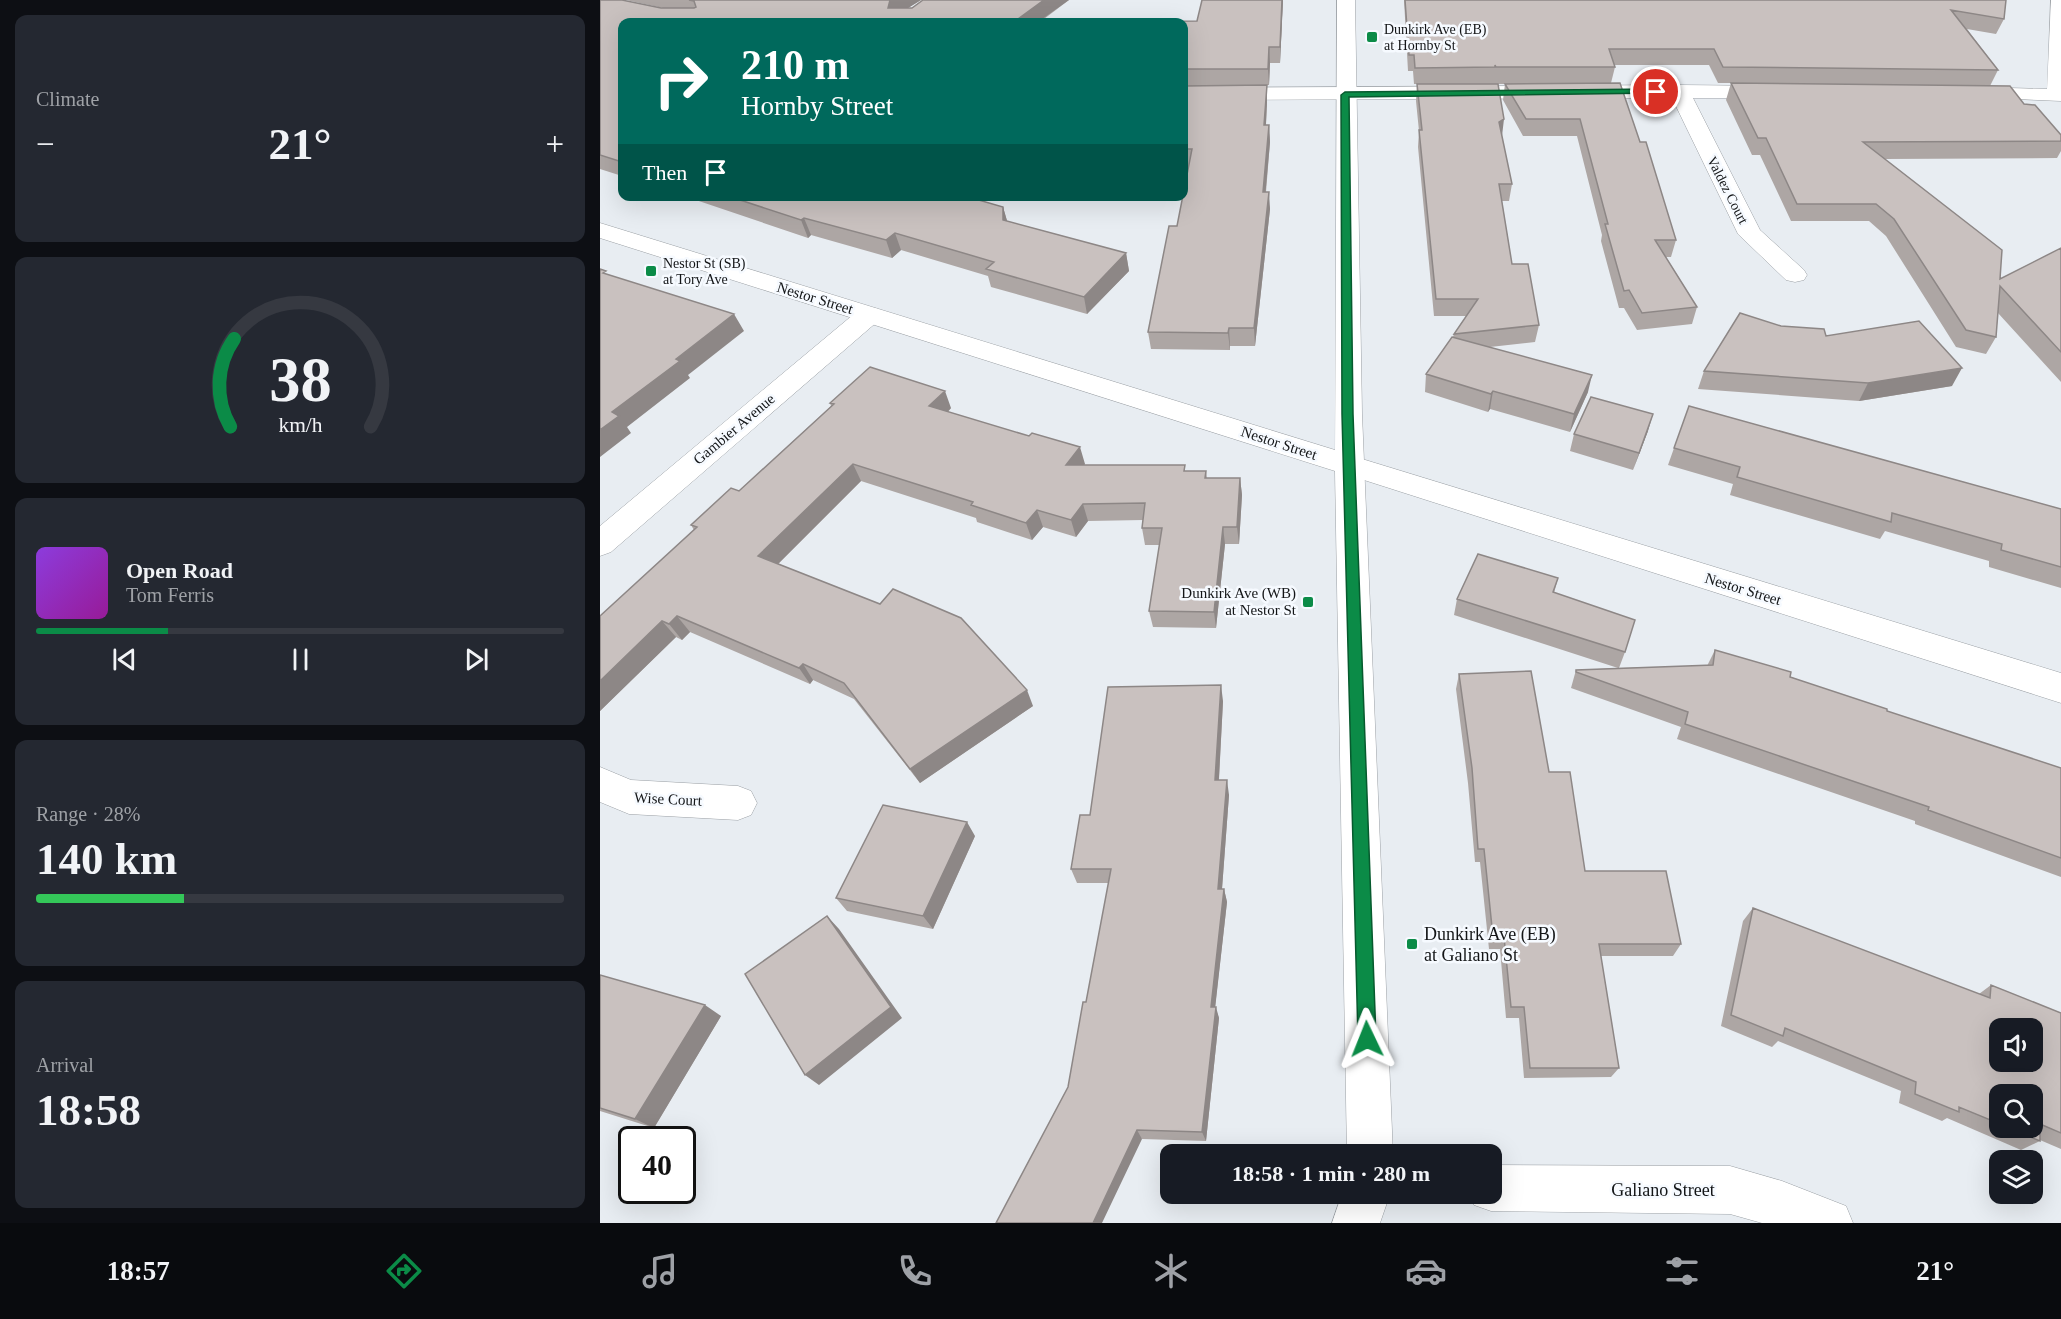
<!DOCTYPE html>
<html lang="en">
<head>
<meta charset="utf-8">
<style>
  :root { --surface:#171b24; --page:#242831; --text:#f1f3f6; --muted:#9ea1a6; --line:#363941; --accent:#0b8b47 }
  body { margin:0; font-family:Georgia,serif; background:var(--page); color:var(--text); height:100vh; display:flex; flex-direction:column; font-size:22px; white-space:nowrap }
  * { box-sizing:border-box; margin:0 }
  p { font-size:20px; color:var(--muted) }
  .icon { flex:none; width:33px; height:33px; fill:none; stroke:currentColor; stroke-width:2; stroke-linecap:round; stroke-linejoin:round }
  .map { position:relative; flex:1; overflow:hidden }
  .panel { display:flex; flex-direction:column; gap:15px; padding:15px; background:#0d0f14; width:600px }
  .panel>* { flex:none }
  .hud { position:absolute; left:18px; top:18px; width:570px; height:183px; border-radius:12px; box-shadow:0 6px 24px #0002; background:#00695c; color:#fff; overflow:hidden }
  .controls { position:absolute; left:1389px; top:1018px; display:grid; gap:12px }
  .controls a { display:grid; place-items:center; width:54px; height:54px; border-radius:12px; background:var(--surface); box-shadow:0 6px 24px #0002; font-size:30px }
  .speed { position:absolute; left:18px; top:1126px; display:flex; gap:12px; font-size:30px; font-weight:700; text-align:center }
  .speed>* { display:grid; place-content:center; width:78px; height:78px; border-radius:50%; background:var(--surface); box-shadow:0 6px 24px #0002; line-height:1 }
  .speed .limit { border:3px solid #111; border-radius:9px; background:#fff; color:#111 }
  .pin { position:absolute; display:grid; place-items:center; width:51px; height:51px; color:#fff; margin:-26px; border:3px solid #fff; border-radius:50%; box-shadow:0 2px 6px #0007 }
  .me { position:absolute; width:66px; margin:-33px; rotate:358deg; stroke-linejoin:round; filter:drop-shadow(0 0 4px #0008) }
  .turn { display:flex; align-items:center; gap:21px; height:126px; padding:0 24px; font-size:27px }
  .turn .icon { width:78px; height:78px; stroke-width:2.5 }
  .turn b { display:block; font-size:42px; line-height:51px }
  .then { display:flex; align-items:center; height:57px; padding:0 24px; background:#0003; gap:12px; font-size:22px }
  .big { font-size:45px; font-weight:700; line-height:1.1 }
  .panel .widget { flex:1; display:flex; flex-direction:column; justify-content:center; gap:9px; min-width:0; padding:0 21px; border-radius:12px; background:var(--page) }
  .panel .dial { align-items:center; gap:0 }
  .dial svg { height:156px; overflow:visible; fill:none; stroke:var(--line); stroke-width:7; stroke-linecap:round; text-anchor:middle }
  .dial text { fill:var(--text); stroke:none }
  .song { display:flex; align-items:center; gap:18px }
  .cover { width:72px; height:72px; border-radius:9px; background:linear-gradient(135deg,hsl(270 70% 55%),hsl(300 70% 35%)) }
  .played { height:6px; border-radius:3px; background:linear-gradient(90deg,var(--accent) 25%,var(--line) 25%) }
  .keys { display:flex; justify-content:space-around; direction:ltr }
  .heat { display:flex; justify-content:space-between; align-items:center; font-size:33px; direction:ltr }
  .charge { height:9px; border-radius:4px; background:linear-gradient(90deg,#34c759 28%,var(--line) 0) }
  .trip { position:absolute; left:560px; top:1144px; width:342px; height:60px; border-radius:12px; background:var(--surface); box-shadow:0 6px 24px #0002; font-weight:700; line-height:60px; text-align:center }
  .tab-bar { display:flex; height:96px; justify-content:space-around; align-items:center; background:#090b0e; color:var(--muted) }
  .tab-bar .icon { width:42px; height:42px }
  .tab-bar .active { color:var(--accent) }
  .tab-bar b { font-size:27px; color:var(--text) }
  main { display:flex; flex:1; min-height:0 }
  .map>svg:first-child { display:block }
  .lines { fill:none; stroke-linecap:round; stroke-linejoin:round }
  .street-casing { stroke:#9ba0a5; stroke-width:1 }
  .secondary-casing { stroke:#9ba0a5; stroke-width:1 }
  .street { fill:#fff; fill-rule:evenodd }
  .secondary { fill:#fff; fill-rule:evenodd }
  .wall { fill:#ada6a4; fill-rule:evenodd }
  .shaded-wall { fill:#8d8786 }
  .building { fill:#c9c1bf; stroke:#8d8786; stroke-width:1.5; fill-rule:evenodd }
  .route { fill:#0b8b47; stroke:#075a2e; stroke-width:1.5 }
  .poi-dot { fill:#0b8b47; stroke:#f6faff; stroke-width:2 }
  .labels { text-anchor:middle; stroke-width:5; stroke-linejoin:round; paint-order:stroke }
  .far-poi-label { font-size:14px; fill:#131517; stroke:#f6faff; text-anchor:start }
  .far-street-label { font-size:14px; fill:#131517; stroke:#f6faff }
  .street-label { font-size:15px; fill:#131517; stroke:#f6faff }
  .poi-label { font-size:15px; fill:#131517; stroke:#f6faff; text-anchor:end }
  .near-poi-label { font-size:18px; fill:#131517; stroke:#f6faff; text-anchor:start }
  .near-street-label { font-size:18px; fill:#131517; stroke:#f6faff }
</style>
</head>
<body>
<main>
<section class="panel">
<div class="widget"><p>Climate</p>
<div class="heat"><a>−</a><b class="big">21°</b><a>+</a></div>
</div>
<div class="widget dial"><svg viewBox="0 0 100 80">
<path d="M14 69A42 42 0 1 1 86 69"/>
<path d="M14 69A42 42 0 0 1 16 24" stroke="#0b8b47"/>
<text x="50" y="56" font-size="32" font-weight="700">38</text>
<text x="50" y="72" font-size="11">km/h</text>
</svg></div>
<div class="widget">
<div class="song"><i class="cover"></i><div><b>Open Road</b><p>Tom Ferris</p></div></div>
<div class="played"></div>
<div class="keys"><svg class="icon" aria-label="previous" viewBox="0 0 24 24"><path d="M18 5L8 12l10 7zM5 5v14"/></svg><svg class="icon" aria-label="pause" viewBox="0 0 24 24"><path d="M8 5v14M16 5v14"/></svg><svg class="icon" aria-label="next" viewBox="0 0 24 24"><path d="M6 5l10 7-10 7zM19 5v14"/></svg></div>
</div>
<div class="widget"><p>Range · 28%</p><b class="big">140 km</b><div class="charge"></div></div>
<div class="widget"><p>Arrival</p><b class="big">18:58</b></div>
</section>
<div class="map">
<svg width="1461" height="1223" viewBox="0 0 1461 1223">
  <rect width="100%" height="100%" fill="#e8edf2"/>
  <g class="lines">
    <!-- street casing -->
    <g class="street-casing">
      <path id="street" d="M1451,0H1461V101L1366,97L1363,93L1366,89L1373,87L1447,89Z
        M1079,85L1174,86L1181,88L1184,92L1181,96L1174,98H1093L1160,230L1204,270L1207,275L1204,280L1195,282L1186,280L1138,234L1072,98L584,100V88Z
        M269,307L278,309L282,315L278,321L11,552L0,556V526L260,309Z
        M749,455L1461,673V703L739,472L734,465L739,458Z
        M0,767L31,780L138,786L151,791L157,803L151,815L138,820L29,814L0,802Z
        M891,1165L1130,1166L1182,1181L1246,1206L1253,1223H1162L1130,1214L891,1211L874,1205L870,1194H891Z"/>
    </g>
    <!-- secondary casing -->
    <g class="secondary-casing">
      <path id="secondary" d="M737,0H755L762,414L793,1155H747L735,471L0,238V223L735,450Z
        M742,1194H790L780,1223H732Z"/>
    </g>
    <!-- street -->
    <use href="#street" class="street"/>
    <!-- secondary -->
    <use href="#secondary" class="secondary"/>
  </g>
  <!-- wall -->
  <path class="wall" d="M0,0L63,8L26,0H321L308,8H312L323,0H469L440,22L597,21L602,0H683L680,63H670L669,85H667V102L666,125H669L670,142L666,192L670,209L655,346H630V350L551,349L548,332L577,226L589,166L584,165V22H22V176L0,169Z
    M804,0H1406L1404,19L1396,34L1367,29L1398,70L1390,86L1424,104L1461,135V151L1457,158L1284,159L1400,279L1461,248V382L1398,313L1396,337L1386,354L1356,347L1286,236L1269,221H1191L1160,155H1152L1126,100L1131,83H1118L1109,65H1014L1015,67L1011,83L1040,142L1076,240L1071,257H1066L1097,307L1092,324L1037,330L1024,308H1019L1001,241L1002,235L977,136H923L903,100L905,84H898L902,136L912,184L909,201H902L912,264L939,325L935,342L890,347L988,392L970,432L890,409L888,412L825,392L826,374L853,337L854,334L866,316H834L818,147L819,131L816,101L817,84H814L813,71H808Z
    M84,196H365L403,207L407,221L526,253L529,271L487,314L391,287L388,276L301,250L292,258L211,235L208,238Z
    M1226,336L1352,386L1259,401L1098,389L1104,371Z
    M230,403L351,408L348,412L485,464L484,465L586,471H606L607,478H640L642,495L639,544H625L616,628L553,627L549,611L560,545H545L542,528L543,520L488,521L476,537L443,527L432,540L377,522L376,518L261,481L178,564L433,706L320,783L254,699L213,680L210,684L90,632L82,640L76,637L0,711V616L94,530L91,525L139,491L231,406Z
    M1089,406L1461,509V588L1389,567V561L1285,531L1280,539L1130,495L1133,484L1068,465Z
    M1048,431L1033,470L970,451L974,434Z
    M958,578L954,593L1025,652L1019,668L1107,666L1115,650L1287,711L1461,768V877L1315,824V821L1077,739L1081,727L971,688L976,670L1018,668L854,615L857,599Z
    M859,674L949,772L985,871L1081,944L1073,956H1001L1019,1068L1011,1077L924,1078L919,1018H906L900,949H889L880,862H875L868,783L856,689Z
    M623,701L619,780L629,795L622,889H624L627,902L615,1007L619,1018L606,1141L542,1139L468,1087L486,1002L509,883H477L471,869L490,815Z
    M375,836L333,929L247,911L236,898Z
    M1153,908L1379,994L1391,985L1461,1013V1149L1440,1140V1141L1421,1150L1347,1118L1342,1121L1299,1103L1301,1091L1178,1041L1172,1047L1121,1026L1143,921ZM1400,1095L1432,1128H1400Z
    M0,975L121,1016L54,1128L0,1111Z"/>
  <!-- shaded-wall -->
  <path class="shaded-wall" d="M290,0H321L295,16L288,8Z
    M444,0H469L438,22H414Z
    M682,0H683L680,63V47Z
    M669,47L670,63L669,85L668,69Z
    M667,85V102L665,142L664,125Z
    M904,119L902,136L899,122Z
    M669,125L670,142L664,209L663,192Z
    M669,192L670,209L655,346L654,328Z
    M403,207L408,224L403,220Z
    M204,218L211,235L208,238L201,220Z
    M295,233L301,250L292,258L286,240Z
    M526,253L529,271L487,314L484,297Z
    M134,314L144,331L88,375L90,378L27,427L31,433L0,457V430L12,412L76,359Z
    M629,328L630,346V350L628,333Z
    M1362,368L1352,386L1259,401L1268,383Z
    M992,375L988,392L970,432L974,414Z
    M345,391L351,408L336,424L329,406Z
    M893,391L890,409L888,412L891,394Z
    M1053,414L1048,431L1033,470L1039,453Z
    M480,447L485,464L470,483L466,465Z
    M253,464L261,481L169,573L158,556Z
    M640,478L642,495L639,544L637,527Z
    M483,504L488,521L476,537L471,520Z
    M437,510L443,527L432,540L426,523Z
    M623,527L625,544L616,628L614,612Z
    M77,616L90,632L82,640L69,624Z
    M62,621L76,637L0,711V681Z
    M203,664L213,680L210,684L199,668Z
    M621,685L623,701L618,795L615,780Z
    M427,690L433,706L320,783L310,769Z
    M627,780L629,795L621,902L618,889Z
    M367,822L375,836L333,929L323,916Z
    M624,889L627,902L614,1018L611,1007Z
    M227,916L239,929L302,1018L219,1085L205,1075Z
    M105,1005L121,1016L54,1128L35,1119Z
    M616,1007L619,1018L606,1141L602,1132Z
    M537,1130L542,1139L502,1223H493Z"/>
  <!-- building -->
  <path class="building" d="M0,0H22L61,8H94L96,7L94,1L89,0H290L288,8H312L323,0H444L414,22L597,21L602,0H682L680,47H669L668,69H584V22H22V162L0,155Z
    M805,0H1406L1404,19L1351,10L1398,70L1123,67L1114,49H1009L1015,67H896L895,65V67L815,68L814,55H809Z
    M1020,83L1040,142H1046L1076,240H1055L1097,307L1042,313L1029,290L1024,291L1005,224H1008L980,119H926L905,84Z
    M1131,83L1410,86L1424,104L1435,105L1461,135V141L1263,142L1402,250L1400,279L1461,248V352L1400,286L1396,337L1366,330L1294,219L1276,204H1197L1166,138H1158Z
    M817,84H898L904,119L899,122L912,184H899L912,264H928L939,325L854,334L878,299H836L819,130H822Z
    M667,85L664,125H669L663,192H669L654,328H629L628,333L548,332L569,226H577L592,149H584V86Z
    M128,196H365L403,207V220L526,253L484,297L386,269L394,262L295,233L286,240L204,218L201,220Z
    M0,269L6,271L3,273L134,314L76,359L80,361L12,412L19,416L0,430Z
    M1140,313L1181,326L1224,329L1226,336L1319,321L1362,368L1268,383L1104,371Z
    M852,337L992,375L974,414L893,391L891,394L826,374Z
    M270,367L345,391L329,406L429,436L432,433L480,447L466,465H585L584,471H606L605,478H640L637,527H623L614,612L549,611L562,528H542L545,503L483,504L471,520L437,510L426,523L371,505L373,502L253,464L158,556L280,604L293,589L361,618L427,690L310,769L244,683L203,664L199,668L77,616L69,624L62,621L0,681V616L97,527L91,525L131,488L139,491L234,404L230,403Z
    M991,397L1053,414L1039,453L974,434Z
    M1089,406L1461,509V567L1401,550L1402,544L1292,513L1291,522L1137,477L1140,467L1074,448Z
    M878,554L958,578L953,592L1035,620L1025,652L857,599Z
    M1115,650L1191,672L1190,677L1287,709V711L1461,768V858L1328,810L1329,807L1085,724L1088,712L976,672V670L1113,665Z
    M931,671L949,772H970L985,871H1066L1081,944H999L1019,1068H930L924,1007H911L904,937H893L884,849H878L872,768L859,674Z
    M621,685L615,780H627L618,889H624L611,1007H616L602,1132L537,1130L493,1223H396L468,1087L483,1002H486L511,869H471L480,815H490L508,687Z
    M283,805L367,822L323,916L236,898Z
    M1153,908L1390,998L1391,985L1461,1013V1133L1440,1124V1141L1408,1128H1432V1095H1400V1124L1359,1107V1112L1315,1094L1316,1082L1185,1028L1183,1036L1131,1015ZM1400,1029H1432V1062H1400Z
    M227,916L291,1007L205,1075L145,974Z
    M0,975L105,1005L35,1119L0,1108Z"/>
  <!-- route -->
  <path class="route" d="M1056,89L1059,90V93L749,97L753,414L776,1039L773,1045L767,1048L761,1045L758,1039L742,414L741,95L745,92Z"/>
  <!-- markers -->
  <g class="poi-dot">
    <rect x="766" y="31" width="12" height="12" rx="3"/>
    <rect x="45" y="265" width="12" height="12" rx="3"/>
    <rect x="702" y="596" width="12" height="12" rx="3"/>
    <rect x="806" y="938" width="12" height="12" rx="3"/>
  </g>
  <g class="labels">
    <!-- far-poi labels -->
    <g class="far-poi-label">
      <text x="784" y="34">Dunkirk Ave (EB)<tspan x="784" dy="16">at Hornby St</tspan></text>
      <text x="63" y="268">Nestor St (SB)<tspan x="63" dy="16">at Tory Ave</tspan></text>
    </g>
    <!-- far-street labels -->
    <g class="far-street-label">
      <text transform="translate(1128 190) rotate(63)" y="5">Valdez Court</text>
    </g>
    <!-- street labels -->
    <g class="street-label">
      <text transform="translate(215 298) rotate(17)" y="5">Nestor Street</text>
      <text transform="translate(134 429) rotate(-40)" y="5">Gambier Avenue</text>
      <text transform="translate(679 443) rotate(18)" y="5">Nestor Street</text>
      <text transform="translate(1143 589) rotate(17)" y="5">Nestor Street</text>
      <text transform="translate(68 799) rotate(3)" y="5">Wise Court</text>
    </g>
    <!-- poi labels -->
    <g class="poi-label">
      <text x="696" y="598">Dunkirk Ave (WB)<tspan x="696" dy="17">at Nestor St</tspan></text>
    </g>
    <!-- near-poi labels -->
    <g class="near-poi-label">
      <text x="824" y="940">Dunkirk Ave (EB)<tspan x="824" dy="21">at Galiano St</tspan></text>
    </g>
    <!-- near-street labels -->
    <g class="near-street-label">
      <text x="1063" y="1196">Galiano Street</text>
    </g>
  </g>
</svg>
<div class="controls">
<a><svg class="icon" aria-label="sound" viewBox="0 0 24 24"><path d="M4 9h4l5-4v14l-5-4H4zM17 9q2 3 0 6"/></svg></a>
<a><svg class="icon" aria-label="search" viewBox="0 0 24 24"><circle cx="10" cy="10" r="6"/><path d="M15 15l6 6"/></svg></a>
<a><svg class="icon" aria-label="layers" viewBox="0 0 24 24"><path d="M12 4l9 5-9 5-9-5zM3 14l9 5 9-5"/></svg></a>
</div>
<div class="speed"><div class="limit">40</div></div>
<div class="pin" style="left:1056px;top:92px;background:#d93025"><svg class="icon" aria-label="arrive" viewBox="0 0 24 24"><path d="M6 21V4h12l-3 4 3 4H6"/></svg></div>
<svg class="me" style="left:767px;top:1039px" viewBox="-20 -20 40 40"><path d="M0-17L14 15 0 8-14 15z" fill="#0b8b47" stroke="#fff" stroke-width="4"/></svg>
<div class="trip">18:58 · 1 min · 280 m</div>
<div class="hud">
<div class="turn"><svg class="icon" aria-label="right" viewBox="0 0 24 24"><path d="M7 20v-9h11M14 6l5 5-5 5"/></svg><div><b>210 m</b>Hornby Street</div></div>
<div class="then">Then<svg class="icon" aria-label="arrive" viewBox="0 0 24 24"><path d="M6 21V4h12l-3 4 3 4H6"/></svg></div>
</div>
</div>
</main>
<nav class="tab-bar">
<b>18:57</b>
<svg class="icon active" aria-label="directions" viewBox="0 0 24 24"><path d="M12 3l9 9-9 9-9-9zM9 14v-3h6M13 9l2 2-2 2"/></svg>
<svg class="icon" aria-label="music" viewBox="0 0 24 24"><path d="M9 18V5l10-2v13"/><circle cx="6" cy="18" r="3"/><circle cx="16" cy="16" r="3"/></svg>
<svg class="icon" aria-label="phone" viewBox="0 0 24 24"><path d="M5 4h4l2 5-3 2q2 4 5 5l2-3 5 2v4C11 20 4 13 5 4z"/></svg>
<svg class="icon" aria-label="climate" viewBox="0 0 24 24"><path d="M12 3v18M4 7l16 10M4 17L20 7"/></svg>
<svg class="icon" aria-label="car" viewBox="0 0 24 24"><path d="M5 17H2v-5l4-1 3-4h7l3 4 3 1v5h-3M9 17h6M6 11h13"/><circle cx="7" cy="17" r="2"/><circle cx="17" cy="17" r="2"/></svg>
<svg class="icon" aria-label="filters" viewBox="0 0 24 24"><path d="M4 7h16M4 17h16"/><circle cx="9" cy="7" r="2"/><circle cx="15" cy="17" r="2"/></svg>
<b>21°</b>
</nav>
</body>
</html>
